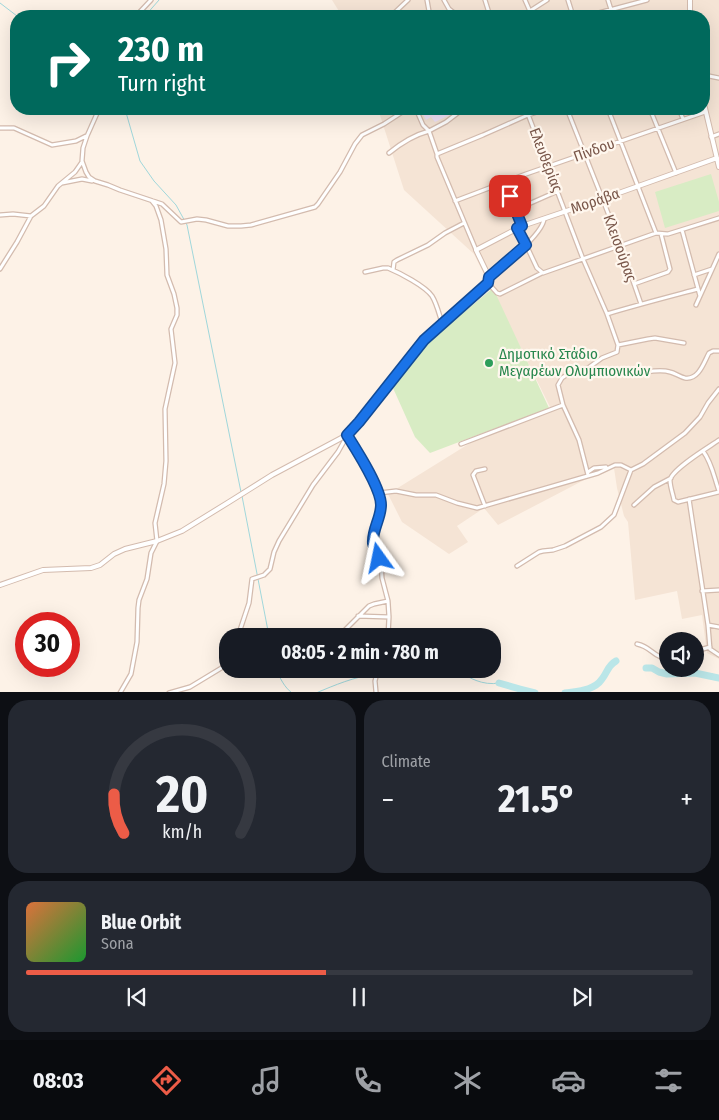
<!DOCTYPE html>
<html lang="en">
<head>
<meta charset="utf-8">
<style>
  :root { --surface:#171b24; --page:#242831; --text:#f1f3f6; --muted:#9ea1a6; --line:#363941; --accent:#ec5c47 }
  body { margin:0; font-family:"Fira Sans Condensed",sans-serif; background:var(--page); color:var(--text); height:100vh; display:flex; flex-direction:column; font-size:19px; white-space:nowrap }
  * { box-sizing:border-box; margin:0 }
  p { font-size:16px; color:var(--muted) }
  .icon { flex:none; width:28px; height:28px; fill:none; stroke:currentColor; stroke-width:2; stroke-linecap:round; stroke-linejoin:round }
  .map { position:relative; height:692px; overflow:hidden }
  .details { display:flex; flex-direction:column; gap:8px; padding:8px; background:#0d0f14; flex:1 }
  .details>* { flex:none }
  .banner { position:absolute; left:10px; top:10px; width:700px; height:105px; border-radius:20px; box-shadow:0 5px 20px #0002; background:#00695c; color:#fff; overflow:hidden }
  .controls { position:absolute; left:659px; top:632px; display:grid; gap:10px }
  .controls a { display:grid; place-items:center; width:45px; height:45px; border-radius:50%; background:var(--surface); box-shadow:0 5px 20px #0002; font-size:25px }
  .speed { position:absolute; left:15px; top:612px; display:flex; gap:10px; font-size:25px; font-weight:700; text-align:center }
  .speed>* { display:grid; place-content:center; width:65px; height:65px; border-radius:50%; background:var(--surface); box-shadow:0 5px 20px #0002; line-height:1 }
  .speed .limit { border:8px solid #d22; background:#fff; color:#111 }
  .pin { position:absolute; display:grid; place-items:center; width:42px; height:42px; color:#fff; margin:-21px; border-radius:10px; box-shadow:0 2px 8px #0006 }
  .me { position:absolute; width:55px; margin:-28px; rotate:348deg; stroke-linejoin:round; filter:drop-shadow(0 0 4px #0008) }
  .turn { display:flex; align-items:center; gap:18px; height:105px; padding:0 25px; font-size:22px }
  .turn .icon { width:65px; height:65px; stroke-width:2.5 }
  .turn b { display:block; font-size:35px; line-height:42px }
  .big { font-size:38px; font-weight:700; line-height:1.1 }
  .details .widget { flex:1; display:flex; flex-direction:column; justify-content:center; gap:8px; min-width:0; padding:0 18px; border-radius:20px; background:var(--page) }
  .details .dial { align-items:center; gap:0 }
  .dial svg { height:130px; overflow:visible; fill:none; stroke:var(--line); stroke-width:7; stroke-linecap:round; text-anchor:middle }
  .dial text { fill:var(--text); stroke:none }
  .song { display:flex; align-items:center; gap:15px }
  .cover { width:60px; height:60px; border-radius:8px; background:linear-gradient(135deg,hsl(20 70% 55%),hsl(130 70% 35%)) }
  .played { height:5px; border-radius:2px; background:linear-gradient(90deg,var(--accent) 45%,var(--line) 45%) }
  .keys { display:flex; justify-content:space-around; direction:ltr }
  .heat { display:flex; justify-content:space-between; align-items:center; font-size:28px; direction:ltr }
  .details .tiles { flex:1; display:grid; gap:8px; grid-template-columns:1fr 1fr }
  .widget:last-child { grid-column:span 2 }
  .trip { position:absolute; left:219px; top:628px; width:282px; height:50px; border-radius:20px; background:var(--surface); box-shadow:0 5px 20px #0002; font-weight:700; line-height:50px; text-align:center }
  .tabs { display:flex; height:80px; justify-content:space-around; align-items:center; background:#090b0e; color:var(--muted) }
  .tabs .icon { width:35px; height:35px }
  .tabs .active { color:var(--accent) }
  .tabs b { font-size:22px; color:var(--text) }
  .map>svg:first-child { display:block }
  .residential { fill:#f5e4d5 }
  .education { fill:#f0e3fa }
  .green { fill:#d8ecc4 }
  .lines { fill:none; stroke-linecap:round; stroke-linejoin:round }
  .stream { stroke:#a0d7db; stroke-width:1 }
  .river { stroke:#bae6e8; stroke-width:7 }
  .minor-casing { stroke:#d3bbae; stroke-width:5.5 }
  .tertiary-casing { stroke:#d3bbae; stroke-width:6 }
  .minor { stroke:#fff; stroke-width:3 }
  .tertiary { stroke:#fff; stroke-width:4 }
  .route-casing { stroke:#114b97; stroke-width:12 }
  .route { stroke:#1a73e8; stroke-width:9 }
  .leisure-dot { fill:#2e9e5b; stroke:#fff7ee; stroke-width:2 }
  .labels { text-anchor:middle; stroke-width:4.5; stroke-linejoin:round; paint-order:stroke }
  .street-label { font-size:15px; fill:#795649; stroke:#fff7ee }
  .leisure-label { font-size:15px; fill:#27864d; stroke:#fff7ee; text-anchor:start }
</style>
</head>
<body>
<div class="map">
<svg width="719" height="693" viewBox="0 0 719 693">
  <rect width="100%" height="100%" fill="#fdf2e7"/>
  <!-- residential -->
  <path class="residential" d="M332,0H719V659L707,653L702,615L682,619L677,591L635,600L628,522L624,516L617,488L614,468L588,478L498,525L484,508L457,526L468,542L449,554L402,522L388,494L475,440L552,411L474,254L404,190L378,109H704V16H342Z"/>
  <!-- education -->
  <path class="education" d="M420,109H452L454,113L435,122L431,117L426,120Z"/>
  <!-- green -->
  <path class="green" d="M711,174L719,202V211L665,228L655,192Z
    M493,288L549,408L430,453L415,437L393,388L428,342Z"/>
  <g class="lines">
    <!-- stream -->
    <path class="stream" d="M0,3L17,16
      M145,16L159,0
      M125,109L140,161L154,181L176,205L187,225L241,492
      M242,496L269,636
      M276,669C280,678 284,687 292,693
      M456,669C468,678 483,686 499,683
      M379,674L401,669
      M316,693C335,685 354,677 375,674"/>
    <!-- river -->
    <path class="river" d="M646,668H652L659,672L667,674L695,673L719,678
      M499,683L520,689L535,693
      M565,693C577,691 594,691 602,679C607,673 608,665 616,661"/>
    <!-- minor casing -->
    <g class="minor-casing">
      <path id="minor" d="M427,0L429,11L428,16
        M444,0L449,9L458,16
        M485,0L490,16
        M525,0L532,16
        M568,0L573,16
        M608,0L613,16
        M136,16L151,0
        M391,16L408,0
        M522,16L547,0
        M587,16L647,0
        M704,75L719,78
        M99,109L87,136L83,148L82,161L86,172L89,177L95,181L108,185L120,190L162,204L181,222L197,219L206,220L228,226H241L251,225L315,207L318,204L340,172L355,144L362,135L384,124L407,109
        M393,109L402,112
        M526,109L583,259L607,314L618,345L617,352L602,358L588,368L568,374L562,378L558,385L563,405L579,440L588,475
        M567,109L621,246L641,304
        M608,109L656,233
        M650,109L676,173
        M679,109L683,119
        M0,128H14L52,145L76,141L86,136
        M711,137L719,134
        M389,153C400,144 414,135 429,131L423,125L416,109
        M437,154L429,131L446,122L463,109
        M505,182L522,226
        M62,183L82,179L92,181
        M455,201L526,174L705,112
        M515,210L558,191
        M0,215L13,214L31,216
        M517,228L529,251L537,268L543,273L656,233L668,234L719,218
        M682,230L700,296
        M476,250L437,157V154L483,135L528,115L547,109
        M0,269L17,242L31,216L44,206L58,186L75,172L82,162
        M393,270L394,262L397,260L428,245L445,233L464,223
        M365,272L383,268H388C400,273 425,286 432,296C437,304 439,314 442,323
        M694,275L712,269
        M489,277C502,267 543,234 544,219
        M488,283L497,293L500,294L542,273
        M634,284L668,272L670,269L661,234
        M696,305L719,254
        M607,314C637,305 668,297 698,289
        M618,345L648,339L655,338L684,343
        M646,372C653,371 663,370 670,372C675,373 680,377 685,378C699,380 704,362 709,353L713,351H719
        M348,436L372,479L379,493L380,499V509L374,533L373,542L381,562L382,578L388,601L389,617L388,636
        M719,440C709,447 672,469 670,480C670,487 673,494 674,500L678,502L719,492
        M461,444L563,405
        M703,451C712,463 714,477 719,491
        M485,469L476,471L473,475L485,506
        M588,472L594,468L606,467
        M379,493L396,491L416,495H436L457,503L477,508L598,473L615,465H621L631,470L643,464L685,433L700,417L708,403L719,389
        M689,499L708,625L710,649L719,655
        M634,505L654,487L671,478
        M517,566L539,552L543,551L553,550L565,546L601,527L614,515L631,470
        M702,591L719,590
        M358,616L389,617
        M708,625L719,627
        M238,636L249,603L252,579L264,575L270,569L274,552L279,541L313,485L338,452L347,436
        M339,636L369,606L374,604L388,601
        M637,644C652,647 652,657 668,659
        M695,657L703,649L710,647
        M376,692L375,681L378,669
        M120,693L131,674L137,642L138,608L139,600L147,579L151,553L157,541L155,523L164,484L166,461L165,409L175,363L171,329L177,315V308L174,294L167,275L166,249L161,220L156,206L152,201
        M169,693L190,687L228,664"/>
    </g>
    <!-- tertiary casing -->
    <g class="tertiary-casing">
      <path id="tertiary" d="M690,0V16
        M704,104L719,167
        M0,585L43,570L91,568L100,565L114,554L125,549L157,541L182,531L229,502L272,475L347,435L359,422L424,340L488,283L489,277L476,250L522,226L602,199L717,158"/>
    </g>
    <!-- minor -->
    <use href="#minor" class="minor"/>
    <!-- tertiary -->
    <use href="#tertiary" class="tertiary"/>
  </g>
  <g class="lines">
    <!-- route casing -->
    <g class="route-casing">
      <path id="route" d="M379,558C377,553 374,548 373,543C372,530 381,518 381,505C381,488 357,451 347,435L359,422L424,340L488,283L489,277L526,245L517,228L522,226L510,196"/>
    </g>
    <!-- route -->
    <use href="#route" class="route"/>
  </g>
  <!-- markers -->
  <circle class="leisure-dot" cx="489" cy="363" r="5"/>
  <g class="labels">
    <!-- street labels -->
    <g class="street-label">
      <text transform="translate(594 150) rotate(-20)" y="5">Πίνδου</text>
      <text transform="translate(546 160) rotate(69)" y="5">Ελευθερίας</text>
      <text transform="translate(595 201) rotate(-19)" y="5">Μοράβα</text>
      <text transform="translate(620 248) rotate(70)" y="5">Κλεισούρας</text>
    </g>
    <!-- leisure labels -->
    <g class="leisure-label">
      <text x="499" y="359">Δημοτικό Στάδιο<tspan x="499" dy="17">Μεγαρέων Ολυμπιονικών</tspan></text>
    </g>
  </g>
</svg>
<div class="controls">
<a><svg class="icon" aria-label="sound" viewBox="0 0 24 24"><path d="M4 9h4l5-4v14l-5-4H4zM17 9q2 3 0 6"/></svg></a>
</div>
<div class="speed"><div class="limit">30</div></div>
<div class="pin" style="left:510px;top:196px;background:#d93025"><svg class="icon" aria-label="arrive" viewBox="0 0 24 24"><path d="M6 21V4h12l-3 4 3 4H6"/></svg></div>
<svg class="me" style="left:379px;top:558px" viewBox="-20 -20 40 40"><path d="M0-17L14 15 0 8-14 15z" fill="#1a73e8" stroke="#fff" stroke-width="4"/></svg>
<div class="trip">08:05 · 2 min · 780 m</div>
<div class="banner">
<div class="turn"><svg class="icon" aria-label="right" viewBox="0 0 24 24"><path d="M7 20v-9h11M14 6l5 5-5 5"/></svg><div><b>230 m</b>Turn right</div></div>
</div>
</div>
<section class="details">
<div class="tiles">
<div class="widget dial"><svg viewBox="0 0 100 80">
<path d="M14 69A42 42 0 1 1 86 69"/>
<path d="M14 69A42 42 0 0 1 8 45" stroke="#ec5c47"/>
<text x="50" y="56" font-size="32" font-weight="700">20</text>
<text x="50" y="72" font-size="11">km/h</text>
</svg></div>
<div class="widget"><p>Climate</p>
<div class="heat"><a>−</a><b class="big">21.5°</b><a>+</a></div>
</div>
<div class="widget">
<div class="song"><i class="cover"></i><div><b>Blue Orbit</b><p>Sona</p></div></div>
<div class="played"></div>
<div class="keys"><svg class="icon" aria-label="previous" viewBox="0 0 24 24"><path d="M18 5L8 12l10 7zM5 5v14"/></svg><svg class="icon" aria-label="pause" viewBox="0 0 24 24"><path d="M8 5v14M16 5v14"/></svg><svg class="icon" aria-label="next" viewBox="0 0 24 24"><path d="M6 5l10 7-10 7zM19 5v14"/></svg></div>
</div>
</div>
</section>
<nav class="tabs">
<b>08:03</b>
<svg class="icon active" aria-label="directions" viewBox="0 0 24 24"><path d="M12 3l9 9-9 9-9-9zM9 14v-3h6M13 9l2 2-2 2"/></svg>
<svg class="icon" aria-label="music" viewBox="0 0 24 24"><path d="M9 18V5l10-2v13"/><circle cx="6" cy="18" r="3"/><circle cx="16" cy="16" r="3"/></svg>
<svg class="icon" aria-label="phone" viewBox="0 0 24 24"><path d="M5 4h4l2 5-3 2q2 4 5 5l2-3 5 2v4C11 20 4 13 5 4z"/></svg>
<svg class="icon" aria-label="climate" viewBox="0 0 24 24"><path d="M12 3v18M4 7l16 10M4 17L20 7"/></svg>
<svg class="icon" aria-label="car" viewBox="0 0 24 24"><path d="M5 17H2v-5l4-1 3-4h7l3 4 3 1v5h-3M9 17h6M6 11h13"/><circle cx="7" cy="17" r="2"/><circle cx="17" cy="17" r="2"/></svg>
<svg class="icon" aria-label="filters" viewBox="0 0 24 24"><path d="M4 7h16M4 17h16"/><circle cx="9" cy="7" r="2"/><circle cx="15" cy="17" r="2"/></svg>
</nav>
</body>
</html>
